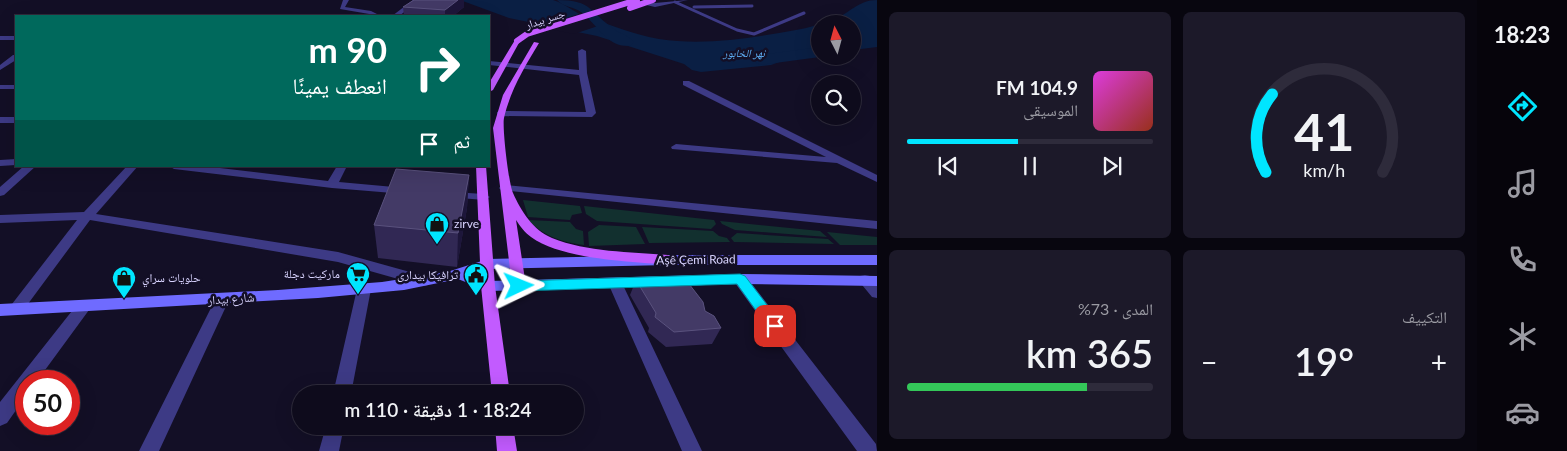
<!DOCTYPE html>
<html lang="ar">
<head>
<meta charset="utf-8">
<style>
  :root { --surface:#0e0b1c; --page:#1c1929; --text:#f1f3f6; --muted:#9b9ba3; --line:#2e2b3b; --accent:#00e5ff }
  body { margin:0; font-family:Lato,"Noto Naskh Arabic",sans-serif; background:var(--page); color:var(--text); direction:rtl; height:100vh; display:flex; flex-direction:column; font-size:19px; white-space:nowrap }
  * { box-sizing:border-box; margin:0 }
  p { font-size:16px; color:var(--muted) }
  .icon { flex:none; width:28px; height:28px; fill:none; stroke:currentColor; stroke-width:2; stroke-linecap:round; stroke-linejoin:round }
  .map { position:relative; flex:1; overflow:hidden; direction:ltr }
  .details { display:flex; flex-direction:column; gap:12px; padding:12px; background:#08060f; width:600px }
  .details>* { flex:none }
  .banner { position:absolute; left:15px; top:15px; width:475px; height:152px; border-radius:0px; box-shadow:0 5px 20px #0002,0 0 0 1px var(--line); direction:rtl; background:#00695c; color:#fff; overflow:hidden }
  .needle { width:32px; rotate:354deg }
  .fabs { position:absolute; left:811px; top:15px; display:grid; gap:10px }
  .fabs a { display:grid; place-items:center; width:50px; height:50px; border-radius:50%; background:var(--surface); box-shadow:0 5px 20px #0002,0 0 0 1px var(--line); font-size:25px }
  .speed { position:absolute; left:15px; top:370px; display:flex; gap:10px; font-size:25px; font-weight:700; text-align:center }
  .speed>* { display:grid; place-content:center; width:65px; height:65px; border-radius:50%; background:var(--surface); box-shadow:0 5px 20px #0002,0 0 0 1px var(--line); line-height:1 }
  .speed .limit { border:8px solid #d22; background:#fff; color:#111 }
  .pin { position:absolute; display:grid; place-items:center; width:42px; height:42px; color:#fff; margin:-21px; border-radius:10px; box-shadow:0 2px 8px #0006 }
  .me { position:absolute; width:55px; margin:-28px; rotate:88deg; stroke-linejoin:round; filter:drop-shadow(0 0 4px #0008) }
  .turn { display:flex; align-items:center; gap:18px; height:105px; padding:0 20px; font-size:22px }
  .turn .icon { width:65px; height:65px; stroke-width:2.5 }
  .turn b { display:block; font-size:35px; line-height:42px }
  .then { display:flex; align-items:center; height:48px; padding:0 20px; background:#0003; gap:10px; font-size:19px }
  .big { font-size:38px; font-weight:600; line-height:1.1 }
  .details .tile { flex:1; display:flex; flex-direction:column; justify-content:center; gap:8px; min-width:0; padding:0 18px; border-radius:8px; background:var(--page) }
  .details .dial { align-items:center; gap:0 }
  .dial svg { height:130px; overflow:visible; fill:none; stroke:var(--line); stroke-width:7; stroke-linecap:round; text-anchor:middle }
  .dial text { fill:var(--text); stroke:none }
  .song { display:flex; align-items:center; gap:15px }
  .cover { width:60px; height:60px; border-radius:8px; background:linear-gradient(135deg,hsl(300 70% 55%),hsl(10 70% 35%)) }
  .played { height:5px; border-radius:2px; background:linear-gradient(90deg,var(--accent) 45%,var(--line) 45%) }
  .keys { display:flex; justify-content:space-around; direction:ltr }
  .heat { display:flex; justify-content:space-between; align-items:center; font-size:28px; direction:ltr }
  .charge { height:8px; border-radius:4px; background:linear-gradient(90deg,#34c759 73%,var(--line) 0) }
  .details .tiles { flex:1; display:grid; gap:12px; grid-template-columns:repeat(2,1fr) }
  .trip { position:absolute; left:292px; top:385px; width:292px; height:50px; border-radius:25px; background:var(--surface); box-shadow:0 5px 20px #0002,0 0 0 1px var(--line); font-weight:600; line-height:50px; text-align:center; direction:rtl }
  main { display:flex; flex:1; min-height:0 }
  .dock { display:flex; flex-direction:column; width:90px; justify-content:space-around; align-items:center; background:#06040b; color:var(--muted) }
  .dock .icon { width:35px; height:35px }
  .dock .selected { color:var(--accent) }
  .dock b { font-size:22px; color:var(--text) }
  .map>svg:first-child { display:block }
  .green { fill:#12302f }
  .water { fill:#0a1f44 }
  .pier { fill:#130f26 }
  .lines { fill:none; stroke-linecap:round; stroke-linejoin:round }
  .river { fill:#0a1f44; fill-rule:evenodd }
  .lane { stroke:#3d3a85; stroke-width:3 }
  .street { fill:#3d3a85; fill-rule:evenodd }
  .secondary { fill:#6f6bff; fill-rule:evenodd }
  .primary { fill:#c25bff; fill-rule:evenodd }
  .primary-bridge { stroke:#c25bff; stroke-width:6 }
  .wall { fill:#312854 }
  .shaded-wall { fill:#1d163a }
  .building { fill:#433a66; stroke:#5a527e }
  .route { fill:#00e5ff; stroke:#0095a6 }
  .labels { text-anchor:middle; stroke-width:5; stroke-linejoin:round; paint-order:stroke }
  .far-street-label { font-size:11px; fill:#d9d4ff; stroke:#130f26 }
  .far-water-label { font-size:11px; font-style:italic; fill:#62b6ff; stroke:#130f26 }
  .poi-label { font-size:12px; fill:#d9d4ff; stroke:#130f26; text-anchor:start }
  .street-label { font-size:12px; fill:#d9d4ff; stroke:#130f26 }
</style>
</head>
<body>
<main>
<nav class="dock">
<b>18:23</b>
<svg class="icon selected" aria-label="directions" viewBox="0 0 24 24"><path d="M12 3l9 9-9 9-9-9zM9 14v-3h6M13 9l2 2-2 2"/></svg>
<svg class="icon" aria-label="music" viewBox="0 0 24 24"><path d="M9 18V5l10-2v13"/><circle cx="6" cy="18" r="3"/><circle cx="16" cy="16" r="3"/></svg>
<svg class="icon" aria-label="phone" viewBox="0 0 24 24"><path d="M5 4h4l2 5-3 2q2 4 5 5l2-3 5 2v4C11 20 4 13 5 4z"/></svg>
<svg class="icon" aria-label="climate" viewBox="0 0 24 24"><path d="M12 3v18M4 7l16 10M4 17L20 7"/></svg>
<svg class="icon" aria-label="car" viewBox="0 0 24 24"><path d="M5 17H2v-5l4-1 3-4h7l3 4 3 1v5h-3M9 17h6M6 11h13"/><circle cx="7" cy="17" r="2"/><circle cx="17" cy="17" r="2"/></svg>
</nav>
<section class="details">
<div class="tiles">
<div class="tile dial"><svg viewBox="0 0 100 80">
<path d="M14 69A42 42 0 1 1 86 69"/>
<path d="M14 69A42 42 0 0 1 18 21" stroke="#00e5ff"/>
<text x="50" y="56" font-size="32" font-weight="700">41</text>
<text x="50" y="72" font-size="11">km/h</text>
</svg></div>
<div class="tile">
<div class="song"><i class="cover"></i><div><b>104.9 FM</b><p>الموسيقى</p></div></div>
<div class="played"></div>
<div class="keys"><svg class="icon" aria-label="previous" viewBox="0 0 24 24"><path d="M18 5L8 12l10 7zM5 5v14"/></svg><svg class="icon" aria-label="pause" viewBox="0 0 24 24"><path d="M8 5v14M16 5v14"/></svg><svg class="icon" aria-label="next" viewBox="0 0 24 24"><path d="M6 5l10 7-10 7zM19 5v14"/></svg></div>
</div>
<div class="tile"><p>التكييف</p>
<div class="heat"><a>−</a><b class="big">19°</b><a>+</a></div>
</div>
<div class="tile"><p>المدى · 73%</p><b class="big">365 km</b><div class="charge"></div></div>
</div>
</section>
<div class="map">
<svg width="877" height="451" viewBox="0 0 877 451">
  <rect width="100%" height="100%" fill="#130f26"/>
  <!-- green -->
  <path class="green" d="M523,200L580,206L582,213L572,215L570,220L528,217Z
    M584,206L714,220L716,224L711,229L597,221L586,214Z
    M528,220L570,222L576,229L583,231L584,245C562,242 545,237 528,220Z
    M720,221L820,231L827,237L735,230L722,224Z
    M599,225L636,227L645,244L589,246L588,232Z
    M642,227L713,231L719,236L727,238L730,242L649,243Z
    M827,232L877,237V245H840Z
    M737,233L828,239L834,244L734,242L731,238Z"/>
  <!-- water -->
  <path class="water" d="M460,0H553C567,4 575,14 589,18C612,25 635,35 659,39C704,46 751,38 796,30C808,28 821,24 833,20C849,14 858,0 877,0V47L853,50L852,24H820V52L810,51L771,65L701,72L692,70L684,64L597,36L509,18Z"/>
  <!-- pier -->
  <path class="pier" d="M582,13L610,22L574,34L539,27Z"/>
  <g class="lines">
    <!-- river -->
    <path class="river" d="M557,0C593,0 589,12 614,29C620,34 629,35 634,42L631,45C610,51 596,23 581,12C574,7 563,7 557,0Z
      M820,47V56H822L820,57L760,65L752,60L760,55Z"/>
    <!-- lane -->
    <path class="lane" d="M675,2L737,30L754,34L804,13
      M694,7L752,6"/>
    <!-- street -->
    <path class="street" d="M343,0H349L345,7L371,11L381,16L340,9Z
      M413,0H420L399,16H392Z
      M633,0L655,3L688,0L655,7L633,2Z
      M0,36H16V40H0Z
      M582,49L586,51L587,73L596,113L592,117L497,116V112L500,111L586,112L579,75L489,65V61L579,70L578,51Z
      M13,55H16V60L0,70V65Z
      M683,81H689L877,175V182L837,163L672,149L671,147L676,144L826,157L683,85Z
      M0,85H16V89H0Z
      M0,117H16V123H0Z
      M16,159V165L0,166V160Z
      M24,166H36L4,195L0,196V187Z
      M127,166H138L96,214L338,252L428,277L430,281L428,285L423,286L338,262L90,220L22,312L17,314L12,312L9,308L12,304L77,220L0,223V215L84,212Z
      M169,166H203L328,181L337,166H347L339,182L405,188L411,191L405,194L332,188L174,169Z
      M505,185L877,221V229L501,190L499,188L501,186Z
      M452,192L484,194L490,197L484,200L448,197L446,195L448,193Z
      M740,274L745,275L876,444L877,451H857L735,283L733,279L735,275Z
      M865,275L870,276L877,284V298L872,297L858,280L860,276Z
      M615,278L620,279L622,283L702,451H682L608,283L610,279Z
      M364,284L369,285L371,289L351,394H333L357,289L359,285Z
      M222,294L227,296L229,300L159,451H139L215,300L217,296Z
      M84,300L89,302L91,306L89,310L37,381H26V396L7,423L0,426V402L79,302Z
      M326,426H344L339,451H319Z"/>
    <!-- secondary -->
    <path class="secondary" d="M668,255H877V265H668L489,269L474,274L489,281L740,274L877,276V286L740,284L488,291L458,279L404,290L318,298L0,316V304L278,290L382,282L447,272L488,259Z"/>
    <!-- primary -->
    <path class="primary" d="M515,40L520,41L493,90L489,92V83Z
      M534,42L539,43C525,66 510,91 504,118C502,128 509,185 513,193C521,211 533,230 552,238C587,252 630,252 668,255L673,257L675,260L673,263L668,265C630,261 563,260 531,237C525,233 520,226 516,220L526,286L524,290H514L512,286L493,128L503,95Z
      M476,166H486L495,286L510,394H492L481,286Z
      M495,426H513L517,451H497Z"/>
    <!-- primary-bridge -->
    <path class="primary-bridge" d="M630,8L653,0
      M517,41L527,34L637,0"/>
  </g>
  <!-- wall -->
  <path class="wall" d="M414,0H464V7L453,16H404L403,7Z
    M469,175L467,208L457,267L378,258L374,225Z
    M636,280L705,311L721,328L712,344L666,347L648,332L649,328L630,295Z"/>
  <!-- shaded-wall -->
  <path class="shaded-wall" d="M458,0H464V7L453,16H445V10Z
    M469,175L467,208L457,267L458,233Z"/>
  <!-- building -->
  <path class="building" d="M414,0H458L445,10L403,7Z
    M396,169L469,175L458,233L374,225Z
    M667,278L686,280L703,302L705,311L714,316L721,328L674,332L655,317L656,313L636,280L651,279L659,281Z"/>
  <!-- route -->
  <path class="route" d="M740,274L745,276L780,322L782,326L780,330H770L737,284L519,291L513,286L519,281Z"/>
  <!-- icons -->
  <defs>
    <g id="shop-pin" transform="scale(1.25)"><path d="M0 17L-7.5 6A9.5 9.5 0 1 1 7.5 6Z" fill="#00e5ff" stroke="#130f26"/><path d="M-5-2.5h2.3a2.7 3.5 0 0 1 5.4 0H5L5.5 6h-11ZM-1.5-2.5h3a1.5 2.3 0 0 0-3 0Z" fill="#111"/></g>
    <g id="supermarket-pin" transform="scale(1.25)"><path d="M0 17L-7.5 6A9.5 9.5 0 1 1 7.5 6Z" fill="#00e5ff" stroke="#130f26"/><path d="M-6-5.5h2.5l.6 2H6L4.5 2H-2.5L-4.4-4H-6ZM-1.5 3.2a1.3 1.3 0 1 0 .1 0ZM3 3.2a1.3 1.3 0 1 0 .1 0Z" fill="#111"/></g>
    <g id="civic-pin" transform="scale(1.25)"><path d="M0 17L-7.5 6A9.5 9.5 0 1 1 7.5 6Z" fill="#00e5ff" stroke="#130f26"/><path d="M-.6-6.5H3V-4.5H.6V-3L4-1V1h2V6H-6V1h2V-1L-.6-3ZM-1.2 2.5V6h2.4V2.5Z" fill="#111"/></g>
  </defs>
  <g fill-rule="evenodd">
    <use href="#shop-pin" x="437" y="224"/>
    <use href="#supermarket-pin" x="358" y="274"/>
    <use href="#civic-pin" x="476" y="275"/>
    <use href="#shop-pin" x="124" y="278"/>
  </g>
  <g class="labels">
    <!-- far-street labels -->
    <g class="far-street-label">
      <text transform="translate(545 19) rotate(-18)" y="4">جسر بيدار</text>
    </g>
    <!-- far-water labels -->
    <g class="far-water-label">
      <text x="744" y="57">نهر الخابور</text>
    </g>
    <!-- poi labels -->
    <g class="poi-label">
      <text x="454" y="228">zirve</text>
      <text x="340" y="278" text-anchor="end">ماركيت دجلة</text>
      <text x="458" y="279" text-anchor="end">ترافيكا بيدارى</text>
      <text x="142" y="282">حلويات سراي</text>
    </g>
    <!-- street labels -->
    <g class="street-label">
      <text transform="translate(696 260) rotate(-1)" y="4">Aşê Çemi Road</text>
      <text transform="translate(231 299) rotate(-4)" y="4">شارع بيدار</text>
    </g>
  </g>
</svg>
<div class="fabs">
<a><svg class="needle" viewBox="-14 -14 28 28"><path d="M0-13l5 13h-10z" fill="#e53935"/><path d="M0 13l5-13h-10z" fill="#9b9ba3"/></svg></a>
<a><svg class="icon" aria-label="search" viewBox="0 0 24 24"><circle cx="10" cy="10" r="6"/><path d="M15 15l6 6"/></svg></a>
</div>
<div class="speed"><div class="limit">50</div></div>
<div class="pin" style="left:775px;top:326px;background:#d93025"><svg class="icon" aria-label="arrive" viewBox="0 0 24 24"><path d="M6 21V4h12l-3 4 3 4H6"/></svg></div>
<svg class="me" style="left:519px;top:286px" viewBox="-20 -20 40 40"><path d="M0-17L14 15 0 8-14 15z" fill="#00e5ff" stroke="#fff" stroke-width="4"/></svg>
<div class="trip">18:24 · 1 دقيقة · 110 m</div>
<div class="banner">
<div class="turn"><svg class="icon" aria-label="right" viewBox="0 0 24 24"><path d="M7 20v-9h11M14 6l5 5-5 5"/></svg><div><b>90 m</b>انعطف يمينًا</div></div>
<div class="then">ثم<svg class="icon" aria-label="arrive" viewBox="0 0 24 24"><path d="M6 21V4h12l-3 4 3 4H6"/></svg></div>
</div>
</div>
</main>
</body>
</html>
